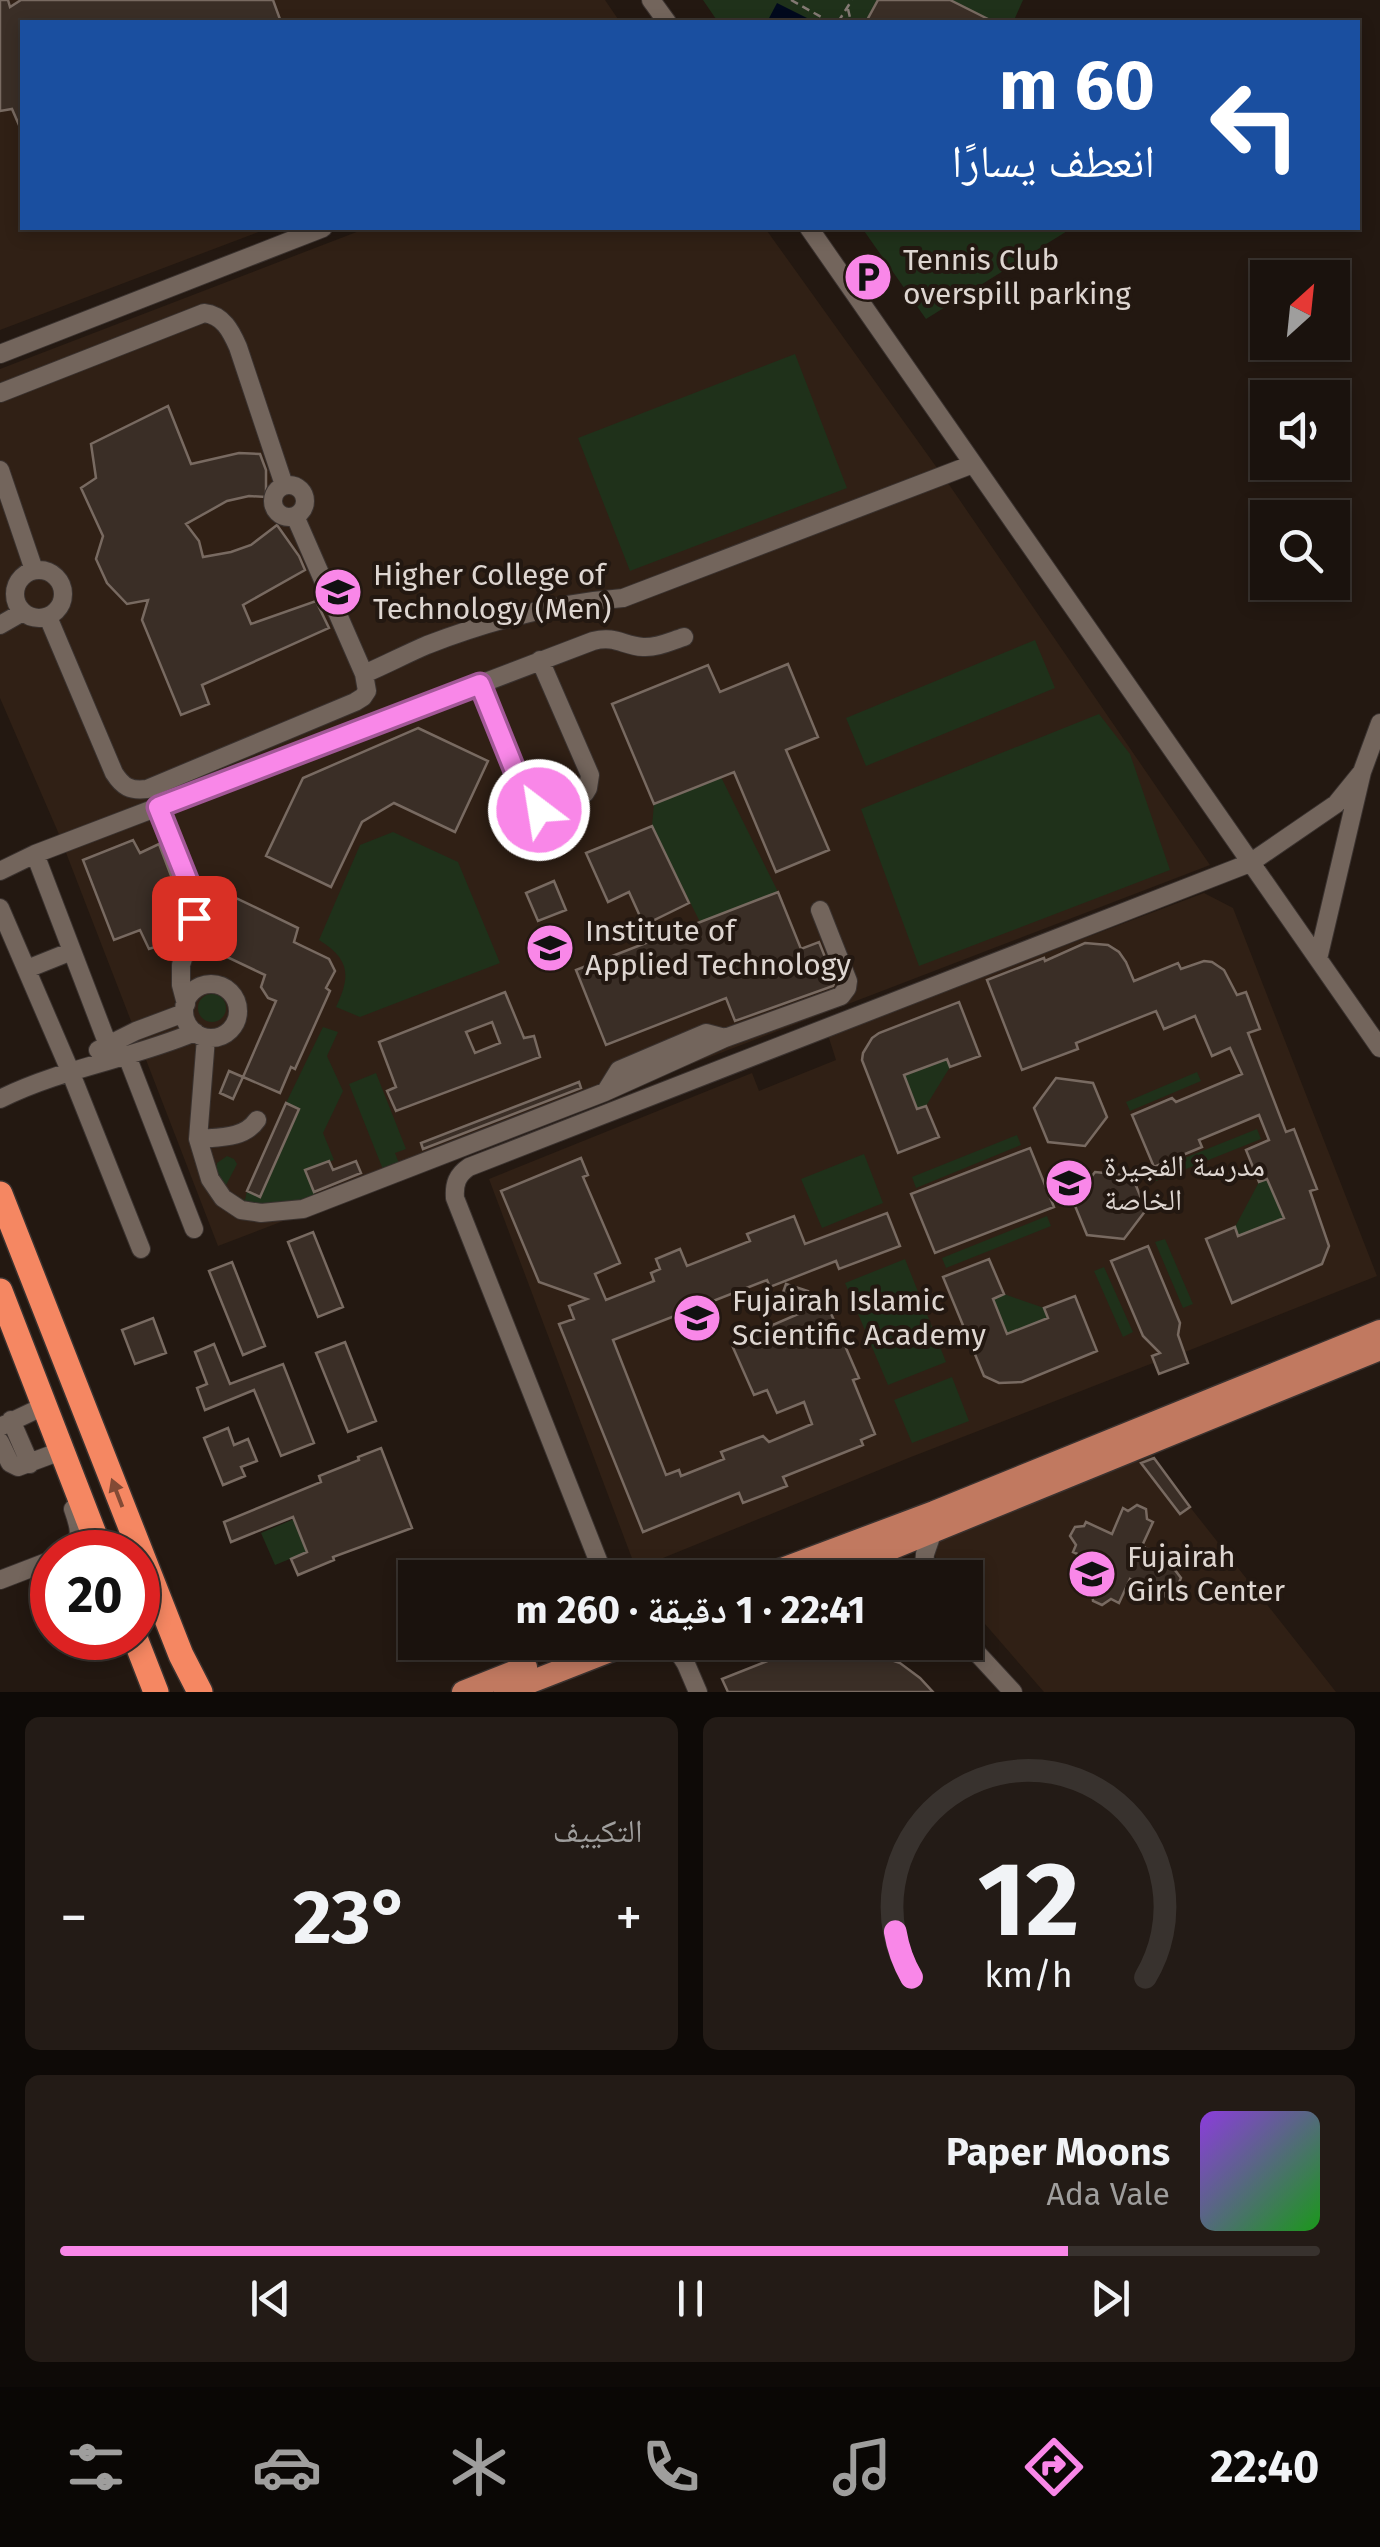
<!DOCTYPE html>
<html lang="ar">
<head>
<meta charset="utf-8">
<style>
  :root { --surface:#1a120d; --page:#231b16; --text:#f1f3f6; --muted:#9f9e9d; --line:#38322e; --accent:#f987e8 }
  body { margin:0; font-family:"Fira Sans","Noto Naskh Arabic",sans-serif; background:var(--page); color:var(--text); direction:rtl; height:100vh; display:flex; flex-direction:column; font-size:38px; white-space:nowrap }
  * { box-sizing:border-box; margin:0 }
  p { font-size:32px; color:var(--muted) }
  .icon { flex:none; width:55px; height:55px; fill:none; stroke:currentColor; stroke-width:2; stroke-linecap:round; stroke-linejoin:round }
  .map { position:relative; height:1692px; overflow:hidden; direction:ltr }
  .side { display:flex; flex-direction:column; gap:25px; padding:25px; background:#0e0a07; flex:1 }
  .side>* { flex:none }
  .hud { position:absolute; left:20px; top:20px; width:1340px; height:210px; border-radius:0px; box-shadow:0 5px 15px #0003,0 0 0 2px var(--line); direction:rtl; background:#1a4fa0; color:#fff; overflow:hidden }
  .needle { width:65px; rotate:27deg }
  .fabs { position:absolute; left:1250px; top:260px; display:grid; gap:20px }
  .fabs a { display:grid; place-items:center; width:100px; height:100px; border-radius:0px; background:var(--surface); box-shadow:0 5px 15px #0003,0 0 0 2px var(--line); font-size:50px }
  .speed { position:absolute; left:30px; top:1530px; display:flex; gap:20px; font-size:50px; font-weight:700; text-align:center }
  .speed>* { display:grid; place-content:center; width:130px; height:130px; border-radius:50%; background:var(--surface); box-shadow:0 5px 15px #0003,0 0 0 2px var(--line); line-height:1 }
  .speed .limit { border:15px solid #d22; background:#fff; color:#111 }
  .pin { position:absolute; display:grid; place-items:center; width:85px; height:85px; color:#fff; margin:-42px; border-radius:20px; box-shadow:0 5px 15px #0006 }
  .me { position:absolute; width:110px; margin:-55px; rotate:329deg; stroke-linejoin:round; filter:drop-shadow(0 0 8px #0008) }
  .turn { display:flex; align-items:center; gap:35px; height:210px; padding:0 40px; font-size:45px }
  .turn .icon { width:130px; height:130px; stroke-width:2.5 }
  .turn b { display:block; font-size:70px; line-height:85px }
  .big { font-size:75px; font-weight:700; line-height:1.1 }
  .side .card { flex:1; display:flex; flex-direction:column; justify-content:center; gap:15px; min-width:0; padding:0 35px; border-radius:15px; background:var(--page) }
  .side .dial { align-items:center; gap:0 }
  .dial svg { height:260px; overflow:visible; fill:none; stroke:var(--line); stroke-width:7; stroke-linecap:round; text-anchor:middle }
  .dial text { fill:var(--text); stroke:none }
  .song { display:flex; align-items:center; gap:30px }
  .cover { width:120px; height:120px; border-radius:15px; background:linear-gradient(135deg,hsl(270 70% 55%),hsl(120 70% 35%)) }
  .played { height:10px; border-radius:5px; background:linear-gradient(90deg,var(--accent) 80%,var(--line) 80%) }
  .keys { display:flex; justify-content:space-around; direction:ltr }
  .heat { display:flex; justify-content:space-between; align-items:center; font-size:55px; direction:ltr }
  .side .tiles { flex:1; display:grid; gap:25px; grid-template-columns:1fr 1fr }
  .card:last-child { grid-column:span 2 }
  .trip { position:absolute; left:398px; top:1560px; width:585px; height:100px; border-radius:0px; background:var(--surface); box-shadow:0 5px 15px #0003,0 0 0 2px var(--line); font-weight:700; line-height:100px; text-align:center; direction:rtl }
  .dock { display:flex; height:160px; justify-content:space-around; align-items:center; background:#0a0705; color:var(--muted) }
  .dock .icon { width:70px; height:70px }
  .dock .selected { color:var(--accent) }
  .dock b { font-size:45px; color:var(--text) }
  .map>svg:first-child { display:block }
  .built { fill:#302015 }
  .green { fill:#1f311a }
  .water { fill:#01091d }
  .building { fill:#3a2e26; stroke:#786a61; stroke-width:2.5; fill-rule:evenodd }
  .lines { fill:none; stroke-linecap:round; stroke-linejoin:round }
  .minor-casing { stroke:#3a322f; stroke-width:20 }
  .major-casing { stroke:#3a322f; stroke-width:25 }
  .highway-casing { stroke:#3a322f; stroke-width:28 }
  .path { stroke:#837973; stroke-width:2.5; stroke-dasharray:8 5; stroke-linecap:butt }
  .minor { stroke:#73655c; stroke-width:18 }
  .major { stroke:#c17960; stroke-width:22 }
  .highway { stroke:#f58762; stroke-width:25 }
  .oneway { fill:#824a35 }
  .route-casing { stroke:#a25897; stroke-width:25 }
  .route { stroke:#f987e8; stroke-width:18 }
  .labels { text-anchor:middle; stroke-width:8; stroke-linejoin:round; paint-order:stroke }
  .poi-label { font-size:30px; fill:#ded6d1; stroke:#231811; text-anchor:start }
</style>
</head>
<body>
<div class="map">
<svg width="1380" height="1692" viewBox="0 0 1380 1692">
  <rect width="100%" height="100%" fill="#231811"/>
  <!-- built -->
  <path class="built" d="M0,0H605L620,22H22V228H269L0,330Z
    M367,228H765L950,486L1210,865L218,1246L58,832L0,698V369Z
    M1204,893L1233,908L1377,1276L1185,1352L1188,1363L1159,1374L1153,1363L911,1457L636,1569L489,1179L752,1073L759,1091L836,1060L828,1035Z
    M1149,1451L1190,1507L1336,1692H1044L965,1601V1578L945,1577L939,1570L934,1552L938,1537Z"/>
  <!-- green -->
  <path class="green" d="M703,0H1023L1015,18L1017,22H718Z
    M862,228H1072L926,319Z
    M795,354L847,488L630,571L578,438Z
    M1035,640L1055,688L866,766L846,718Z
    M1099,714L1130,754L1170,870L919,966L861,809Z
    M721,777L778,892L700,922L652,826L654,804Z
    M393,832L458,862L500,963L360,1017L336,1007C351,976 350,959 319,940L360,845Z
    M198 1008a14 14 0 1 1 28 0a14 14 0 1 1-28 0Z
    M323,1027L338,1032L327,1056L343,1091L323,1133L334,1160L306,1170L317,1199L244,1208C229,1194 213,1185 217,1163L227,1156L234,1159L237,1164L224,1189L245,1200L247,1191L261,1197L299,1110L286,1103Z
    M947,1059L950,1067L926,1106L917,1109L904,1075Z
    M1197,1072L1201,1081L1130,1111L1126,1102Z
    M376,1073L406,1149L395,1153L400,1166L384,1172L349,1084Z
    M1257,1129L1261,1139L1156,1181L1152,1171Z
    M1017,1135L1021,1145L916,1188L912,1177Z
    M864,1154L883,1203L822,1228L801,1179Z
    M1267,1179L1284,1218L1238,1236L1235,1227L1259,1182Z
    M1047,1216L1051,1226L946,1268L942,1258Z
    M1165,1239L1193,1304L1183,1308L1155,1242Z
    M905,1259L946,1362L888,1385L845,1283Z
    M1104,1267L1133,1332L1123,1337L1094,1271Z
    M1004,1294L1044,1308L1048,1318L1007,1334L993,1299Z
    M952,1377L969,1421L912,1443L894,1400Z
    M294,1519L307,1552L275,1565L261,1533Z"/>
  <!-- water -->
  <path class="water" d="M777,3L815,22H767Z"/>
  <!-- building -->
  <path class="building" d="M0,0H8L10,7L21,0H273L281,22H22V132L12,109L0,111Z
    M878,0H950L994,22H866Z
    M168,406L191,464L239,453L260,454L266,470V497L249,496L227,501L186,524L199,541L203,557L231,552L251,545L277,525L299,556L305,570L243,605L251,624L316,601L329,628L202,685L209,704L181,715L142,620L148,600L127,604L107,583L96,559L103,536L81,488L96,478L91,444Z
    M788,664L818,737L786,750L829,850L776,872L734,772L654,804L612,704L708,665L720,692Z
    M418,728L488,761L455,832L394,803L362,822L331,887L266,856L303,778Z
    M652,826L689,903L644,925L629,892L608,902L586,853Z
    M133,840L140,853L159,844L181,902V921L157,929L164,944L149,949L140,930L114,940L83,860Z
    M554,881L566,910L538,921L526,893Z
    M778,892L801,949L819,942L835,982L833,986L735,1021L726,998L606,1045L576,970Z
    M234,897L298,928L294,942L329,959L335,971L326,988L330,991L295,1069L291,1067L280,1093L243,1077L276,1001L268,998L261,987L265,975L210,949Z
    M1085,943L1108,945L1119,952L1126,962L1134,981L1178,963L1181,969L1204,961L1212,962L1224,970L1237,995L1246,992L1260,1029L1248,1033L1286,1132L1294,1129L1317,1189L1310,1191L1329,1246L1322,1264L1232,1303L1206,1239L1235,1227L1238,1236L1284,1218L1267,1179L1259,1182L1246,1150L1269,1140L1259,1115L1199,1140L1202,1147L1154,1167L1132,1115L1172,1098L1176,1102L1242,1074L1230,1048L1212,1056L1195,1016L1164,1029L1156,1011L1076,1043L1078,1049L1022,1070L987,980L1044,958L1045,961Z
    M505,992L524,1038L534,1036L540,1057L396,1111L387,1091L396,1087L379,1042ZM492,1022L500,1043L475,1053L466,1032Z
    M959,1002L980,1056L950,1067L947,1059L904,1075L917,1109L926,1106L939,1137L898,1153L862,1060L863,1053L872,1038L879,1033Z
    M229,1071L243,1077L233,1099L220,1093Z
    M1056,1078L1093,1083L1107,1117L1085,1146L1048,1142L1034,1108Z
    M579,1082L581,1088L423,1149L421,1143Z
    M286,1103L299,1109L260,1197L247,1191Z
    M1030,1148L1054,1207L935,1253L911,1194Z
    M581,1158L588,1175L583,1177L620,1263L595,1274L606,1300L654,1281L651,1273L660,1269L656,1259L680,1249L687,1266L750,1241L747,1234L794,1216L805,1244L887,1213L900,1246L839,1269L836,1261L770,1287L767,1280L613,1340L666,1475L679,1470L681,1476L724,1459L721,1452L763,1436L769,1442L812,1424L804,1402L777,1413L767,1390L754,1395L731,1343L826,1302L859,1378L853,1380L875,1434L861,1440L863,1445L783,1477L787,1486L743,1503L739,1493L643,1532L559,1324L574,1319L569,1306L587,1299L539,1282L501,1191Z
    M329,1161L333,1170L356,1161L361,1173L314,1192L305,1170Z
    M1095,1172L1132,1176L1146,1210L1124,1239L1087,1235L1073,1201Z
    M313,1232L343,1307L318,1317L288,1242Z
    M1148,1246L1180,1323L1178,1335L1188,1363L1159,1374L1152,1356L1160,1353L1143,1336L1111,1261Z
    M989,1259L1004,1294L993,1299L1007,1334L1048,1318L1044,1308L1075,1296L1097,1351L1022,1382L999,1383L984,1376L943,1277Z
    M232,1262L265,1346L243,1355L209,1271Z
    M786,1284L808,1291L804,1306L781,1298Z
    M153,1318L166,1353L135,1364L122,1330Z
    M345,1342L376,1421L348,1432L316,1353Z
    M214,1344L230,1384L283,1364L314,1443L281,1456L254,1390L205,1410L197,1388L207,1384L195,1352Z
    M228,1428L234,1445L248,1439L257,1461L241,1467L245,1476L223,1485L204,1438Z
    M381,1448L412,1528L333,1557L334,1560L298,1575L291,1559L307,1552L293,1517L231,1542L224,1522L321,1482L319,1476L359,1460L358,1457Z
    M1154,1458L1190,1507L1180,1514L1141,1463Z
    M1137,1505L1146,1509L1147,1519L1153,1522L1142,1546L1178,1564L1175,1570L1181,1578L1177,1587L1167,1588L1164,1596L1130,1579L1119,1603L1111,1599L1102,1605L1093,1601L1092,1590L1084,1587L1095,1562L1073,1552L1076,1545L1070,1536L1075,1527L1084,1526L1086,1522L1112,1534L1123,1508L1128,1511Z
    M816,1642H821L830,1659L850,1653L877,1655L900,1663L920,1678L933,1692H728L722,1679Z"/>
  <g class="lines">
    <!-- minor casing -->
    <g class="minor-casing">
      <path id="minor" d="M651,0L667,22
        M809,228L1380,1048
        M0,354L323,228
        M0,393L204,313C223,315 231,331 238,347L284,485
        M0,470L34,570
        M273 501a16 16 0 1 1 32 0a16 16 0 1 1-32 0Z
        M15 594a24 24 0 1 1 48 0a24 24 0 1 1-48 0Z
        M48,617L114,773C123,787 130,791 147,789L355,702L363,697L367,691L364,674L295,516
        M0,625L21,613
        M364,674C385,665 406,654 427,645C489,621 557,603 623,598L973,464
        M481,684L528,802L539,809H553L585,793L588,788L590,775L540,660
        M158,807L194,900L193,927L181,965V985L186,1004
        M35,854L108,1045
        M0,871L35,854L593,641C616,635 623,646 643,647C657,648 671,641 684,637
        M0,908L68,1066L141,1249
        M1318,959L1362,772L1380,723
        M27,969L72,951
        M184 1011a27 27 0 1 1 54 0a27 27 0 1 1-54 0Z
        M206,1038L198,1139L210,1179L223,1198L241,1210L261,1213L303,1209L605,1092L725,1038L841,996L847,988L848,981L820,910
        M98,1050L136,1031L184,1013
        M127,1056L194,1229
        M606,1091L619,1070L706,1033L725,1038
        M0,1099C62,1068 131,1059 195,1032
        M198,1139C219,1137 244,1139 257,1120
        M11,1420L30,1464
        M0,1427L44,1406
        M0,1442L10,1463L18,1467L61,1451
        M871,1546L904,1578
        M68,1552C84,1539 79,1526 73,1509
        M605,1578L455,1198C454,1184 457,1175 469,1167L1250,863L1336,804L1362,772
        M923,1578L925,1554L933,1531
        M0,1580L52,1560
        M965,1640L1013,1692
        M672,1642L686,1664L698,1692"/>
    </g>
    <!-- major casing -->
    <g class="major-casing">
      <path id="major" d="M758,1578L934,1512L1380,1331
        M810,1578L878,1554L1380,1349
        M463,1692L526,1667
        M505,1692L633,1642"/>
    </g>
    <!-- highway casing -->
    <g class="highway-casing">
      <path id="highway" d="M0,1194L181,1655L200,1692
        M0,1291L101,1552
        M135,1638L156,1692"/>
    </g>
    <!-- path -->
    <path class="path" d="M791,0L830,22
      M848,9L851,22
      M838,22L852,0"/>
    <!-- minor -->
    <use href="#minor" class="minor"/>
    <!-- major -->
    <use href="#major" class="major"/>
    <!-- highway -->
    <use href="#highway" class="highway"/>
  </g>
  <!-- one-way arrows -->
  <defs><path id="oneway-solid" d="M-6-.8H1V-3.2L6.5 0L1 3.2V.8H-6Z" transform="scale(2.5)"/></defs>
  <use class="oneway" href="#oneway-solid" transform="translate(117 1493) rotate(-111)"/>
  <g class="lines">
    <!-- route casing -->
    <g class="route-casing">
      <path id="route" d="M194,918L192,892L158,807L480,684L525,796L528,802L539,810"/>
    </g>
    <!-- route -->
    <use href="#route" class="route"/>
  </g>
  <!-- icons -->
  <defs>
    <g id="parking-disc" transform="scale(2.5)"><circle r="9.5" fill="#f987e8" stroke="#231811"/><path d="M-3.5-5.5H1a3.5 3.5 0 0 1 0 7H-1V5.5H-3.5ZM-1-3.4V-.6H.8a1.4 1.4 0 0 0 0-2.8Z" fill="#111"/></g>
    <g id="university-disc" transform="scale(2.5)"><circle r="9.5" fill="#f987e8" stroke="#231811"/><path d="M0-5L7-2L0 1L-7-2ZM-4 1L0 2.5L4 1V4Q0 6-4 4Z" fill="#111"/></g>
    <g id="school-disc" transform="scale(2.5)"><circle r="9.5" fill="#f987e8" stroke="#231811"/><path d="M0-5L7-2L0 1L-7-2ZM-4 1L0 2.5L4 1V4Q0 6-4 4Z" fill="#111"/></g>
  </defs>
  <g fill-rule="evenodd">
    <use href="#parking-disc" x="868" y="277"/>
    <use href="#university-disc" x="338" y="592"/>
    <use href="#university-disc" x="550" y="948"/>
    <use href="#school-disc" x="1069" y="1183"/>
    <use href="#school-disc" x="697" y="1318"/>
    <use href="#school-disc" x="1092" y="1574"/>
  </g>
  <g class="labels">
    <!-- poi labels -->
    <g class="poi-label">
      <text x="903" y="270">Tennis Club<tspan x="903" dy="34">overspill parking</tspan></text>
      <text x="373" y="585">Higher College of<tspan x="373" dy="34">Technology (Men)</tspan></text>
      <text x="585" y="941">Institute of<tspan x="585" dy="34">Applied Technology</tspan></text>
      <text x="1104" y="1176">مدرسة الفجيرة<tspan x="1104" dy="34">الخاصة</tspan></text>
      <text x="732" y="1311">Fujairah Islamic<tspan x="732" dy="34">Scientific Academy</tspan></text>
      <text x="1127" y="1567">Fujairah<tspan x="1127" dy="34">Girls Center</tspan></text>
    </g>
  </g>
</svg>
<div class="fabs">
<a><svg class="needle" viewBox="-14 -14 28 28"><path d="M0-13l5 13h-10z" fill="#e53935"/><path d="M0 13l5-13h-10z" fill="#9f9e9d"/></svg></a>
<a><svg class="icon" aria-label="sound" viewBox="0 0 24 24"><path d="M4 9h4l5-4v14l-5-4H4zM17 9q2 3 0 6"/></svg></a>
<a><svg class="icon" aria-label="search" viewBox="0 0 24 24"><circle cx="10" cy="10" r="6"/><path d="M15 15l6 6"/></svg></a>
</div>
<div class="speed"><div class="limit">20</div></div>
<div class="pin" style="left:194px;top:918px;background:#d93025"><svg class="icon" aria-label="arrive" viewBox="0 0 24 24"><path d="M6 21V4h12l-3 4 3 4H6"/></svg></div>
<svg class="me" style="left:539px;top:810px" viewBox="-20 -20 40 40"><circle r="17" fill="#f987e8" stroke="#fff" stroke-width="3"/><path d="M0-11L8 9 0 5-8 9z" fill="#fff"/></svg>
<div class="trip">22:41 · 1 دقيقة · 260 m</div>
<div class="hud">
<div class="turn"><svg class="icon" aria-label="left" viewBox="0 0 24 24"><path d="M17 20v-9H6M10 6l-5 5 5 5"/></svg><div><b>60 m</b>انعطف يسارًا</div></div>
</div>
</div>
<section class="side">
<div class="tiles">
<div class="card dial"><svg viewBox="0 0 100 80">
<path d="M14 69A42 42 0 1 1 86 69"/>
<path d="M14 69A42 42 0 0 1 9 55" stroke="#f987e8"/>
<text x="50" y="56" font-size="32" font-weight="700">12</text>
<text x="50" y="72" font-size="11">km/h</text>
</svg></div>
<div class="card"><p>التكييف</p>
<div class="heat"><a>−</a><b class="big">23°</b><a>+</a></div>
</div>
<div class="card">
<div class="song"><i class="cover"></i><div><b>Paper Moons</b><p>Ada Vale</p></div></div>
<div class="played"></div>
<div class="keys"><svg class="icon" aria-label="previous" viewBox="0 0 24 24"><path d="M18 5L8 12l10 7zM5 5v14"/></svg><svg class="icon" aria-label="pause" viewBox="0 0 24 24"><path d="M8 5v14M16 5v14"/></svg><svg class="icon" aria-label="next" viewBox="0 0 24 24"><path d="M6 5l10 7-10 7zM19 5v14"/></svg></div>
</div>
</div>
</section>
<nav class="dock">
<b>22:40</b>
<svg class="icon selected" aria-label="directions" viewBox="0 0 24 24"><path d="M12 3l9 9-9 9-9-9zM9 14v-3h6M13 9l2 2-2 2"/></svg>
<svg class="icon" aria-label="music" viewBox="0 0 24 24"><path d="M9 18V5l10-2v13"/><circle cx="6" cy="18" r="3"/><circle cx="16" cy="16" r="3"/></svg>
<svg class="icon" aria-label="phone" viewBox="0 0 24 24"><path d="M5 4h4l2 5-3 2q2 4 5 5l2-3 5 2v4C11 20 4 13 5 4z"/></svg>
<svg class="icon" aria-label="climate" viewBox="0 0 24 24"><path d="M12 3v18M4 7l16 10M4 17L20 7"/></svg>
<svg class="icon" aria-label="car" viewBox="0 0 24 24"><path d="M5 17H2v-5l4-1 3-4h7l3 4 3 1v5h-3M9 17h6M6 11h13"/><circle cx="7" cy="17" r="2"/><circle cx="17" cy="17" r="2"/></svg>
<svg class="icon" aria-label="filters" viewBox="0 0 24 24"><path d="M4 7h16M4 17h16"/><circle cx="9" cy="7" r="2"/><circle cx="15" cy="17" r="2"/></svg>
</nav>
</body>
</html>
